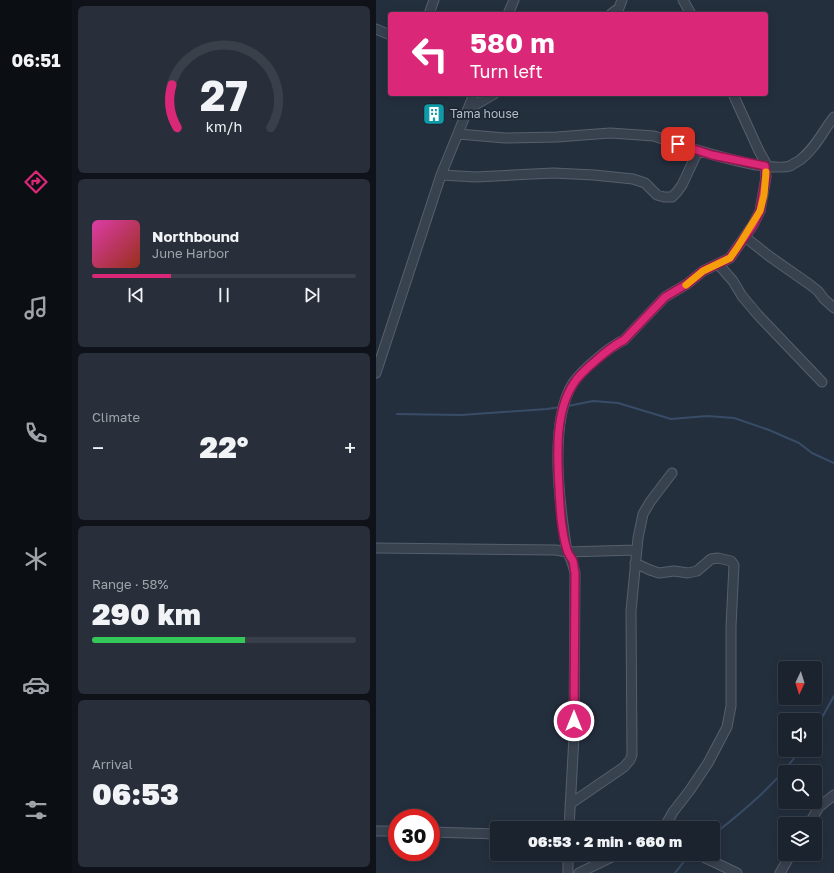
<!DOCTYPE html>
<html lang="en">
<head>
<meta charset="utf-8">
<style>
  :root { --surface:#1b232e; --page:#282f3a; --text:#f1f3f6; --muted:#a0a4aa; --line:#39404a; --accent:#db2777 }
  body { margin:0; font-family:"Golos Text",sans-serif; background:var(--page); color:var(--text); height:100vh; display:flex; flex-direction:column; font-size:15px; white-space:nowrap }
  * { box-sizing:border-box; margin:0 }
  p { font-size:13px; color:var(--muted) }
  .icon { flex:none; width:22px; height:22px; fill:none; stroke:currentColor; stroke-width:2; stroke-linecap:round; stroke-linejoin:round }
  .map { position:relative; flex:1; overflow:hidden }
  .details { display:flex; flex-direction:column; gap:6px; padding:6px; background:#0f1319; width:304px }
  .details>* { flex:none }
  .hud { position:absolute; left:12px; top:12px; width:380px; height:84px; border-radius:4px; box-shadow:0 2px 10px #0003,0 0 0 1px var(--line); background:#db2777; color:#fff; overflow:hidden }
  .needle { width:26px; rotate:184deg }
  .controls { position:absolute; left:402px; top:661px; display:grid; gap:8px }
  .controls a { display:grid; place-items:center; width:44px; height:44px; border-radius:4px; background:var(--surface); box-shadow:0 2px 10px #0003,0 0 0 1px var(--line); font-size:20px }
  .speed { position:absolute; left:12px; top:809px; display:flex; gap:8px; font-size:20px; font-weight:700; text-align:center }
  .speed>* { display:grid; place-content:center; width:52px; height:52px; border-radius:50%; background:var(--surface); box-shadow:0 2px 10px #0003,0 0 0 1px var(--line); line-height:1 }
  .speed .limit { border:6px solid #d22; background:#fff; color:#111 }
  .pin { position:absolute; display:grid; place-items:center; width:34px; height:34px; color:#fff; margin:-17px; border-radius:8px; box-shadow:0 2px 6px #0006 }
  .me { position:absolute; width:44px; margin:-22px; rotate:0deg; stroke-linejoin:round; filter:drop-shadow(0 0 3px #0008) }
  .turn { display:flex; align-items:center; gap:14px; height:84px; padding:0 16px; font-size:18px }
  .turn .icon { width:52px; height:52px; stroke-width:2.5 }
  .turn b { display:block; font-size:28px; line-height:34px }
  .big { font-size:30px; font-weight:800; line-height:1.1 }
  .details .tile { flex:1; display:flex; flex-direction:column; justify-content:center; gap:6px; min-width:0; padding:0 14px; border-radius:6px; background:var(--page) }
  .details .dial { align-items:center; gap:0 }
  .dial svg { height:104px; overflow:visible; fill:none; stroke:var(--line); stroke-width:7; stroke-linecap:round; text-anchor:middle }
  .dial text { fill:var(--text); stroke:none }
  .song { display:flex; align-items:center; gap:12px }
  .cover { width:48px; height:48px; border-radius:6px; background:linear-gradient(135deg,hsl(320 70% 55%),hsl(10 70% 35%)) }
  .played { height:4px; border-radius:2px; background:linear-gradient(90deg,var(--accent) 30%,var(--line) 30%) }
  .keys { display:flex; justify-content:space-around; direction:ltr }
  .heat { display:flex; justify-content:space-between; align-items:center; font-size:22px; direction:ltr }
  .charge { height:6px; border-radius:3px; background:linear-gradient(90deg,#34c759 58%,var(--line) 0) }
  .trip { position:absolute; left:114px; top:821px; width:230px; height:40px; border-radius:4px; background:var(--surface); box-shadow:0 2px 10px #0003,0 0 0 1px var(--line); font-weight:800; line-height:40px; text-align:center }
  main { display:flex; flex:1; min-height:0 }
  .menu { display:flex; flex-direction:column; width:72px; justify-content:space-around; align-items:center; background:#0b0e12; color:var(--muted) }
  .menu .icon { width:28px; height:28px }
  .menu .selected { color:var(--accent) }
  .menu b { font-size:18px; color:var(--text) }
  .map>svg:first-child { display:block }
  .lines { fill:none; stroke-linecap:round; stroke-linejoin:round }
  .stream { stroke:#394c67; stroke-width:2 }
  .minor-casing { stroke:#565f6c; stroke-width:11 }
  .minor { stroke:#38414e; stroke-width:9 }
  .route-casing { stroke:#8e194d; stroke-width:10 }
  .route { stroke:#db2777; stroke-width:7 }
  .slow { stroke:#f59e0b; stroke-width:7 }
  .labels { text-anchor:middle; stroke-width:3.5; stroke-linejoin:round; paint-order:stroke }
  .poi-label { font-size:12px; fill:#b4bcc9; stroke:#1d2633; text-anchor:start }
</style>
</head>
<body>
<main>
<nav class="menu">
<b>06:51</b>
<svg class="icon selected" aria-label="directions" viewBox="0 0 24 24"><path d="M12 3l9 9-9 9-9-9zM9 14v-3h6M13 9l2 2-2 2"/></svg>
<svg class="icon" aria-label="music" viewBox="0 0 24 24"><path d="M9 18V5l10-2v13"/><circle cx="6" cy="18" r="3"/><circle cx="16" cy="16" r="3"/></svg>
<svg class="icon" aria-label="phone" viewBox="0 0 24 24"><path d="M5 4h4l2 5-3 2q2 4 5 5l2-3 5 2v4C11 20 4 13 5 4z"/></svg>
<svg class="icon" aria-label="climate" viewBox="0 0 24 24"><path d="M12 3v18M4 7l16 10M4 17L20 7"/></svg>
<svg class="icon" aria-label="car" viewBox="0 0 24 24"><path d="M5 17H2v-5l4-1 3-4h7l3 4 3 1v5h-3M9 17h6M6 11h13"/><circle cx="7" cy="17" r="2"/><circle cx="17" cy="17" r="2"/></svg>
<svg class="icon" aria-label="filters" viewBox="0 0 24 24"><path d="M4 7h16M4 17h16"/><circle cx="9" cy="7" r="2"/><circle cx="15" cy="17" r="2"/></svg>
</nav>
<section class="details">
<div class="tile dial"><svg viewBox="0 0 100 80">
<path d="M14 69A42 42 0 1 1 86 69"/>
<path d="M14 69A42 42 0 0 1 10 36" stroke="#db2777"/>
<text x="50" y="56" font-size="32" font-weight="700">27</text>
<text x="50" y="72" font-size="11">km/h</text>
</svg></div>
<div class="tile">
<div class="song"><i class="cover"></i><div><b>Northbound</b><p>June Harbor</p></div></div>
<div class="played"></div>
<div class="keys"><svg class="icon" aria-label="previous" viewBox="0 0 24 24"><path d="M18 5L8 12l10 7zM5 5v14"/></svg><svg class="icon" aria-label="pause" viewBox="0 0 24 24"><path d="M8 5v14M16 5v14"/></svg><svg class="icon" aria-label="next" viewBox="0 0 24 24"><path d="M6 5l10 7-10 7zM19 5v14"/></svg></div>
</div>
<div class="tile"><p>Climate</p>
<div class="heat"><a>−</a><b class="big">22°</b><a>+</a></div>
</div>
<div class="tile"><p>Range · 58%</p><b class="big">290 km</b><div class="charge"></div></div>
<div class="tile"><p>Arrival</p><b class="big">06:53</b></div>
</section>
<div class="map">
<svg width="458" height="873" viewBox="0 0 458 873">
  <rect width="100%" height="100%" fill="#242f3e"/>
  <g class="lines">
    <!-- stream -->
    <path class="stream" d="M192,406L217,401L242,403L295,419L331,416L358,418L393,430L423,443L436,453L458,463
      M21,414L85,415L171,409L185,407
      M439,730L458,696
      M337,835C369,810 401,783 424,750
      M299,873L313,855"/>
    <!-- minor casing -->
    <g class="minor-casing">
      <path id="minor" d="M307,0L315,14
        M53,14L58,0
        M132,14L138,0
        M235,14L243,8L246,0
        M0,29L14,35
        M357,94L383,151L392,167
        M92,109L118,94
        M82,134L129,138L181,137L234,133L278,136C312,148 345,158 380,165C391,166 404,169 414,166C417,164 421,162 424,160C439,149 447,131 458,117
        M65,175L100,177L177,173L218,175L257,179L269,183L281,195L288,197H296L301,192L306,185L322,151
        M369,237L393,256L433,284L442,291L448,299L458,308
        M342,264L357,281L366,296L382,315L446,382
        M0,373L65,175L98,94
        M0,548L180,550L191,552C196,559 197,565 199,573L198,736L193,828
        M260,550L191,552C184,507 172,423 197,383C207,369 233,347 248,340L289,297L311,284L327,271L354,258L377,225L384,211L390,177L389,166
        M259,563L274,570L283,573L298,571L312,573L321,571L335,559L342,558L355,561L358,565L355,626V706L351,727L332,763L314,790L297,812L288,828
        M194,804L248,767L254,760L256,755L255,611L262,538L267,514L274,502L296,473
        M433,824L443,807L458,795
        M0,831H21
        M55,832L121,834
        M321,854L361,873
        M192,873V854
        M203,873L242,854
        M404,873L415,854"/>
    </g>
    <!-- minor -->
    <use href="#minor" class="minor"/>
  </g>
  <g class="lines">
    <!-- route casing -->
    <g class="route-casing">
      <path id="route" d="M198,721L199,573C198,569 198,565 197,561C195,557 192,554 191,550C185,530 184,508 183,487C181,454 179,411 198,383C203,375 210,369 217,363C227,354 236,346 248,340L289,297L311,284L327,271L354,258L377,225L384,211L390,177L389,166L336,155L302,144"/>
    </g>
    <!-- route -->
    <use href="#route" class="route"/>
    <!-- slow -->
    <path class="slow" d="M310,285L327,271L354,258L361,248L384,211L388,195L390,172"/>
  </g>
  <!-- icons -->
  <defs>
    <g id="building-square" transform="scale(1.15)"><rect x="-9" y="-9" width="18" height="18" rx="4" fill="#0f9aa8" stroke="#1d2633"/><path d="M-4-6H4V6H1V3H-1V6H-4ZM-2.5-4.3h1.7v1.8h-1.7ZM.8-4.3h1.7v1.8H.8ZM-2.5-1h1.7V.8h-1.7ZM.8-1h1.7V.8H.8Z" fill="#fff"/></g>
  </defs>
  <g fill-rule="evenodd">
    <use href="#building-square" x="58" y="114"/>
  </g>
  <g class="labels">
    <!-- poi labels -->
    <g class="poi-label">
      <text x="74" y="118">Tama house</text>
    </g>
  </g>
</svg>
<div class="controls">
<a><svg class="needle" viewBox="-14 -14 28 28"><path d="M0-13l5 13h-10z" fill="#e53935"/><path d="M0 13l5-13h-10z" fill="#a0a4aa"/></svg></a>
<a><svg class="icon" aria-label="sound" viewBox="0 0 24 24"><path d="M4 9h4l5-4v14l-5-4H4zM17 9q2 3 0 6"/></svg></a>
<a><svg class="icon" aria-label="search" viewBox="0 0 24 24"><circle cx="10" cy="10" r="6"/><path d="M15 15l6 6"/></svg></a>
<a><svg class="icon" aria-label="layers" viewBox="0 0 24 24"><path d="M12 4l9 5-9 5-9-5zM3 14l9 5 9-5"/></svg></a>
</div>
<div class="speed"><div class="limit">30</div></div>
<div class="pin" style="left:302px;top:144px;background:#d93025"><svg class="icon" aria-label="arrive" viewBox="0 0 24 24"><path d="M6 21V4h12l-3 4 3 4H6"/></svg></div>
<svg class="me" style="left:198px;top:721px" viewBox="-20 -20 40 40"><circle r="17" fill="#db2777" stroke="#fff" stroke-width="3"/><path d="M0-11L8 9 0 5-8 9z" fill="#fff"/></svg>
<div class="trip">06:53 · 2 min · 660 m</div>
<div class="hud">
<div class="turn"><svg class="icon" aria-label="left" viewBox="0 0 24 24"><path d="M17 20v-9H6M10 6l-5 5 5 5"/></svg><div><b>580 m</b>Turn left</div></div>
</div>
</div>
</main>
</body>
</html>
